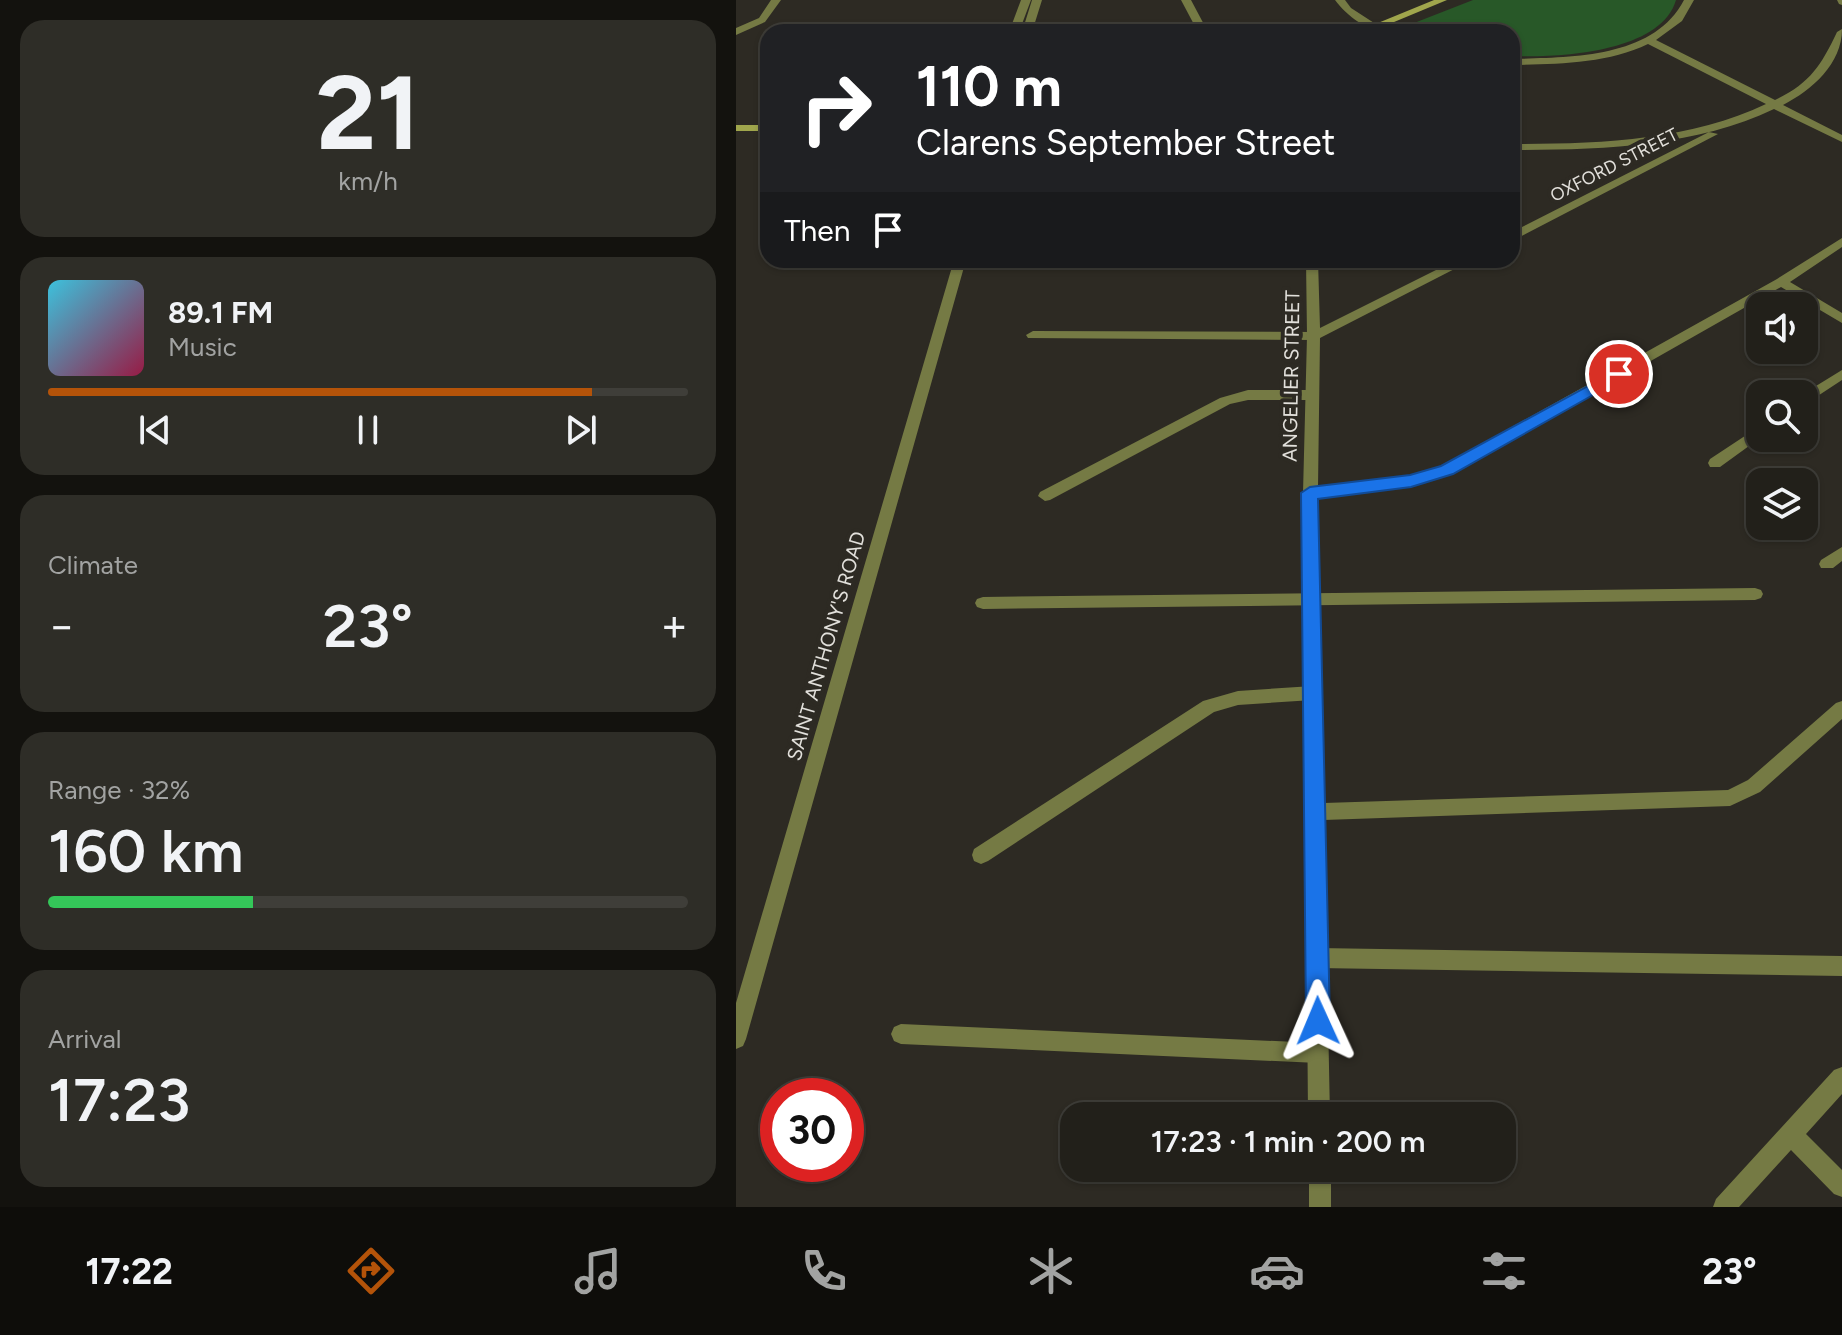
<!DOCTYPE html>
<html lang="en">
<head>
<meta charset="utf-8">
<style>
  :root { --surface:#22201a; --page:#2e2d27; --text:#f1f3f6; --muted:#a2a3a2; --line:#3f3e39; --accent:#b45309 }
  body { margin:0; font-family:Figtree,sans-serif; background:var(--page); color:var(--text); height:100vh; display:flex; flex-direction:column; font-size:30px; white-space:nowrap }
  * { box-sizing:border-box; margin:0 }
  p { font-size:26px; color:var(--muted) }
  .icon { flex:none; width:44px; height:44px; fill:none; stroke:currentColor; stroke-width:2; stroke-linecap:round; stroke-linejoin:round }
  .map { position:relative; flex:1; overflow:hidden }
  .panel { display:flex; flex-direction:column; gap:20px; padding:20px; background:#13120e; width:736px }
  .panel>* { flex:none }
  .banner { position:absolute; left:24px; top:24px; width:760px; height:244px; border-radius:24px; box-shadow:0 2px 6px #0004,0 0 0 2px var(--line); background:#202124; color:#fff; overflow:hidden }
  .fabs { position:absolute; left:1010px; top:292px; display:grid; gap:16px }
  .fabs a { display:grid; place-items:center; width:72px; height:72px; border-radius:16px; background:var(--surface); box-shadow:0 2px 6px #0004,0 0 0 2px var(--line); font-size:40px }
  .speed { position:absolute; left:24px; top:1078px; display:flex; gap:16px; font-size:40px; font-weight:700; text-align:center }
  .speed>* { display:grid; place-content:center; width:104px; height:104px; border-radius:50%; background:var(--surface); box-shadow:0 2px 6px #0004,0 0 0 2px var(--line); line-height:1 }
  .speed .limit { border:12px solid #d22; background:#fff; color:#111 }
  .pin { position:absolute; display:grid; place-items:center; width:68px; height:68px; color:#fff; margin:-34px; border:4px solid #fff; border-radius:50%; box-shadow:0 2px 8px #0007 }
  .me { position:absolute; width:88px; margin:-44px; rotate:359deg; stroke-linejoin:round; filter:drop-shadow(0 0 6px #0008) }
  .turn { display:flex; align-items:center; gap:28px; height:168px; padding:0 24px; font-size:36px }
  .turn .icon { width:104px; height:104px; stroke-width:2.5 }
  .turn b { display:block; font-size:56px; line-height:68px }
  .then { display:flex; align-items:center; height:76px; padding:0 24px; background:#0003; gap:16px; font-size:30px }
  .big { font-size:60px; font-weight:600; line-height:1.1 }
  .panel .card { flex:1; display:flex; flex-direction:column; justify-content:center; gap:12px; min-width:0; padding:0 28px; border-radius:24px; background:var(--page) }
  .panel .dial { align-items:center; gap:0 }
  .dial b { font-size:104px; line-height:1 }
  .song { display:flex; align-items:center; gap:24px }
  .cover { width:96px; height:96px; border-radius:12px; background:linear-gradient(135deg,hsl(190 70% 55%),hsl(340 70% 35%)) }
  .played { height:8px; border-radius:4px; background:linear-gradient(90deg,var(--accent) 85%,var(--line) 85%) }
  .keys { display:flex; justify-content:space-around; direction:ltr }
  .heat { display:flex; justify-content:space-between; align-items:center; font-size:44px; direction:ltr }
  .charge { height:12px; border-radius:6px; background:linear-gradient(90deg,#34c759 32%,var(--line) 0) }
  .trip { position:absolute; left:324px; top:1102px; width:456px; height:80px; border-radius:24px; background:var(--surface); box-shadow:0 2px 6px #0004,0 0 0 2px var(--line); font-weight:600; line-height:80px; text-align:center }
  .dock { display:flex; height:128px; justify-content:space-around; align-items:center; background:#0e0d0a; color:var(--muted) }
  .dock .icon { width:56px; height:56px }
  .dock .on { color:var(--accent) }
  .dock b { font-size:36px; color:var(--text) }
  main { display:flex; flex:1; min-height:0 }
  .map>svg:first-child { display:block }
  .green { fill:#285828 }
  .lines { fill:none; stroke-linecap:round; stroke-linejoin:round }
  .lane { fill:#757a44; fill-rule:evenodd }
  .street { fill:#757a44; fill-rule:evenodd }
  .secondary { fill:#a0a64c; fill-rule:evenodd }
  .route { fill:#1a73e8; stroke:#114b97; stroke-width:2 }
  .labels { text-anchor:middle; stroke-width:8; stroke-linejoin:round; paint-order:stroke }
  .far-street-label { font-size:18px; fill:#e2e0db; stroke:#2d2a23 }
  .street-label { font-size:20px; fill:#e2e0db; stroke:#2d2a23 }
</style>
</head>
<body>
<main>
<section class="panel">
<div class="card dial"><b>21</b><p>km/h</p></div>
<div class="card">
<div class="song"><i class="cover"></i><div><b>89.1 FM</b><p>Music</p></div></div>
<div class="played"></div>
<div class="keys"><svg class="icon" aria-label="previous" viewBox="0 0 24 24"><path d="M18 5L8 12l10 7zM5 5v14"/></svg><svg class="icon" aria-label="pause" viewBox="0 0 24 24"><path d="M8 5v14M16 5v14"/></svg><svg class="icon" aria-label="next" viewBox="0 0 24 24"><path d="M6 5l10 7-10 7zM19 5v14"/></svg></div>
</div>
<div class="card"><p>Climate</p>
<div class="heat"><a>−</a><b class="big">23°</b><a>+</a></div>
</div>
<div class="card"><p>Range · 32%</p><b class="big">160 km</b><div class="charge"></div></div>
<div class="card"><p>Arrival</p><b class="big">17:23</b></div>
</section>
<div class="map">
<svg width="1106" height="1207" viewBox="0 0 1106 1207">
  <rect width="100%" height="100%" fill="#2d2a23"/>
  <!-- green -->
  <path class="green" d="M737,0H940C925,53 820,58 776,56V32H671L670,29L673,25Z"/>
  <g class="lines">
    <!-- lane -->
    <path class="lane" d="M297,331L578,332L585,336L578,340L292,338L290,335Z
      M512,390H574L581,395L574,400H512L494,404L314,500L309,501L302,496L304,492L484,398Z
      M1019,588L1025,590L1027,594L1025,598L1019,600L247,609L241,607L239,603L241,599L247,597Z
      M577,686L583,688L585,693L583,698L577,700L502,705L478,712L252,861L245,864L238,861L236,855L238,849L467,701L502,691Z
      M581,948L1106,956V976L581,968L574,965L571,958L574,951Z
      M165,1024L582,1043L589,1046L592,1053L589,1060L582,1063L165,1044L158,1041L155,1034L158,1027Z"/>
    <!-- street -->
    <path class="street" d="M35,0H45L29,22L0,35V28L23,18Z
      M285,0H295L283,32H273Z
      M296,0H306L296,32H286Z
      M445,0H455L472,32H462Z
      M599,0H609L615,8L652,32C632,32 611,16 599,0Z
      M948,0H958L946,21L920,40L1039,100C1073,84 1085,66 1101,32L1106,29C1106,64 1076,90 1047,105L1106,135V142L1038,109C958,147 863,150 776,150V144C860,144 953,141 1030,104L912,44C871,64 820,64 776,65V59C835,57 917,59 948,0Z
      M1101,0H1106V5L1103,4Z
      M973,132L982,134L776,241V232Z
      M1106,238V247L1054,282L1106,313V323L1045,287L716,474L675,486L581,497L588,803L992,790L1012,780L1100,703L1106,701V719L1024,792L994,806L588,820L594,1116H572L567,493L571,336L570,260H582L584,328L720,260H736L584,338L582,487L675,476L706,466L1041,279Z
      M218,260H230L10,1039L7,1046L0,1049V1003Z
      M1106,370V380L1068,405L1067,394Z
      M1024,426V438L984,467H974L972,463L974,459Z
      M1106,547V561L1097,568H1085L1083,564L1085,560Z
      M1106,1067V1094L1070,1134L1106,1170V1197L1098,1194L1055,1150L1003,1207H977L980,1199L1098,1070Z
      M573,1168H595V1207H573Z"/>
    <!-- secondary -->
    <path class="secondary" d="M698,0H711L634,32H620Z
      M0,125H32V131H0Z"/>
  </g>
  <!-- route -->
  <path class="route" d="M883,369L889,370V377L717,474L675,487L582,499L594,1021L590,1030L582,1033L574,1030L570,1021L565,493L574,487L674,475L705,466Z"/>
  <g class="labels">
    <!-- far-street labels -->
    <g class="far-street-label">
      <text transform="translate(878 165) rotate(-27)" y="6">OXFORD STREET</text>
    </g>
    <!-- street labels -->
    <g class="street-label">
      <text transform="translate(555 376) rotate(-89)" y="7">ANGELIER STREET</text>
      <text transform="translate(90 646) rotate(-74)" y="7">SAINT ANTHONY'S ROAD</text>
    </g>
  </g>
</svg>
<div class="fabs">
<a><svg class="icon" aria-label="sound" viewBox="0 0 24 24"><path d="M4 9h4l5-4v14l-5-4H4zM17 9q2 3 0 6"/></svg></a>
<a><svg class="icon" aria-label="search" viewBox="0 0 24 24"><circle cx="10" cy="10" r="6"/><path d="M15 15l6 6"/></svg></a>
<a><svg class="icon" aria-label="layers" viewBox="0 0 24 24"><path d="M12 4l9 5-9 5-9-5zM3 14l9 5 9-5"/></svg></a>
</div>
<div class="speed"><div class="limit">30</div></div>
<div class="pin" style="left:883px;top:374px;background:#d93025"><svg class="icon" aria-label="arrive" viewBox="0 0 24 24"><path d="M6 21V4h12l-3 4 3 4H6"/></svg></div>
<svg class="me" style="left:582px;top:1021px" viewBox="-20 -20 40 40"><path d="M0-17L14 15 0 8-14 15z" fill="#1a73e8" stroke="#fff" stroke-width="4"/></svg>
<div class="trip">17:23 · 1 min · 200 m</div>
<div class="banner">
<div class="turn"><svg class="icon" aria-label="right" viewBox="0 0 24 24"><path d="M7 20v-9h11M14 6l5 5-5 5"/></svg><div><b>110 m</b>Clarens September Street</div></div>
<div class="then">Then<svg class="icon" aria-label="arrive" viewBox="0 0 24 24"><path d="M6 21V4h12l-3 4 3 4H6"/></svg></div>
</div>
</div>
</main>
<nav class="dock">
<b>17:22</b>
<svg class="icon on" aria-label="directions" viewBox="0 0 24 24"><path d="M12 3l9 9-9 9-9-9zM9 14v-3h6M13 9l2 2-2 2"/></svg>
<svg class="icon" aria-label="music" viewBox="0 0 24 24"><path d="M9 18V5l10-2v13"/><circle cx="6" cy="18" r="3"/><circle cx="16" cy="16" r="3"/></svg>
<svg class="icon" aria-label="phone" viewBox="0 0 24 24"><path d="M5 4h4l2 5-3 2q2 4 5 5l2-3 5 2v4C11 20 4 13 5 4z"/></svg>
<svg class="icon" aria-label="climate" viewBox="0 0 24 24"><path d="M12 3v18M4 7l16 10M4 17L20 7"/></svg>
<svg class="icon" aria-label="car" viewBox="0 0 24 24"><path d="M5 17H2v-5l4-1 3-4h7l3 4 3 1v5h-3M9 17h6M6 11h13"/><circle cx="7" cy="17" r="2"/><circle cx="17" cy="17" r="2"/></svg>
<svg class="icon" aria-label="filters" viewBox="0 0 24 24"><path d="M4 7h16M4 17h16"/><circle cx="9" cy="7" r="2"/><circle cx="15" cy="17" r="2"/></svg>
<b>23°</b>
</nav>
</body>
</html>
